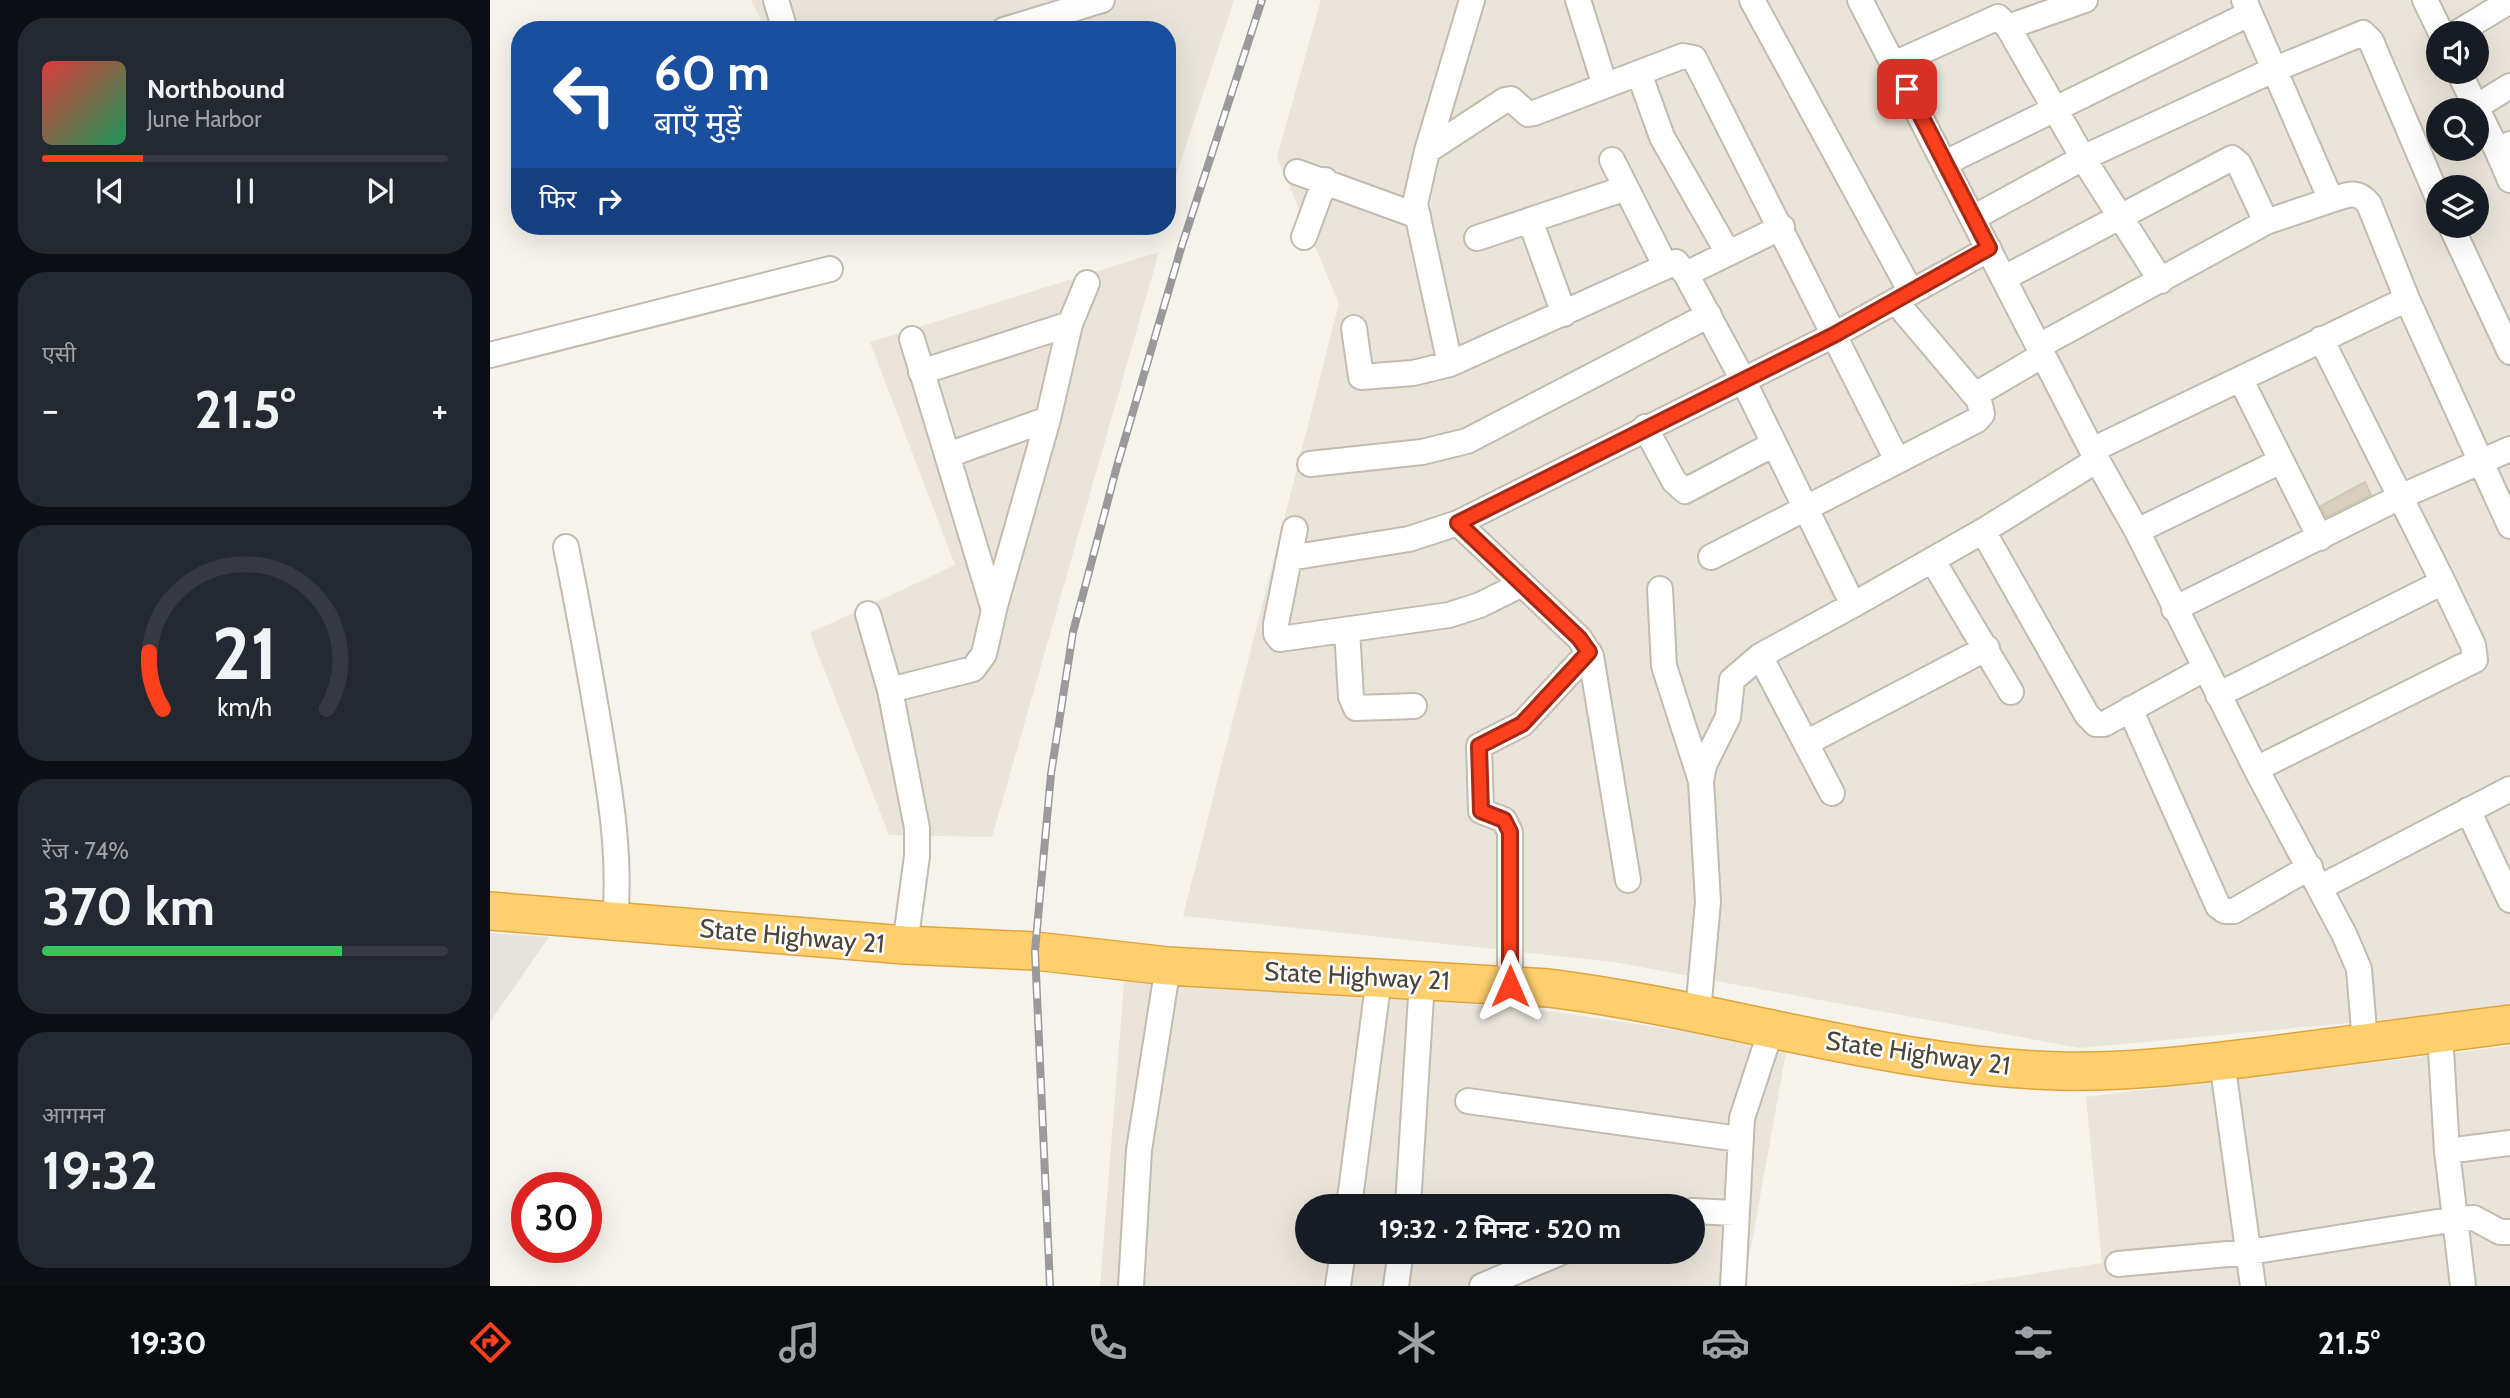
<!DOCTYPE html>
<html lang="hi">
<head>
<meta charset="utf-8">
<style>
  :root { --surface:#171b24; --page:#242831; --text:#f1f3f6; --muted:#9ea1a6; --line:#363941; --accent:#fc3f1d }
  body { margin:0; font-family:Cabin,"Noto Sans Devanagari",sans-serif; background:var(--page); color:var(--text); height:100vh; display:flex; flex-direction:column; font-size:26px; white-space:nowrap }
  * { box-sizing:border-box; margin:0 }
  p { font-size:23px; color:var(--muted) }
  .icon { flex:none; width:38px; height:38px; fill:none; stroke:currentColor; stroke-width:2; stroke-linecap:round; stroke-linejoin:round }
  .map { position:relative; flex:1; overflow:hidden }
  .sheet { display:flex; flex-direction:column; gap:18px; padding:18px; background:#0d0f14; width:490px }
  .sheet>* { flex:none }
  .guide { position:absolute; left:21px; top:21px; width:665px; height:214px; border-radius:28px; box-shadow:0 7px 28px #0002; background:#1a4fa0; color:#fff; overflow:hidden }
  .fabs { position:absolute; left:1936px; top:21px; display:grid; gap:14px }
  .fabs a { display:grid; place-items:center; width:63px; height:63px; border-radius:50%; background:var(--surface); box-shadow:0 7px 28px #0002; font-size:35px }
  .speed { position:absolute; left:21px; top:1172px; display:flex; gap:14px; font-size:35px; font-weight:700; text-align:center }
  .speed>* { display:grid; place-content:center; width:91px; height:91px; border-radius:50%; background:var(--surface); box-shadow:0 7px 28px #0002; line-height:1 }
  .speed .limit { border:10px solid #d22; background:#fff; color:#111 }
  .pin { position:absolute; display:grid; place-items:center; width:60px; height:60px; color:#fff; margin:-30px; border-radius:14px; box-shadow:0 4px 10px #0006 }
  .me { position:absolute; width:77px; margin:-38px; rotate:0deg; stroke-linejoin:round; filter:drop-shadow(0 0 5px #0008) }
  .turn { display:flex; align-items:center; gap:24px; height:147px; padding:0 28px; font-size:32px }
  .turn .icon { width:91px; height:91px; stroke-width:2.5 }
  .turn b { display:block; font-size:49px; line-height:60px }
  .then { display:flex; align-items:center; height:66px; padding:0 28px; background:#0003; gap:14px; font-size:26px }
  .big { font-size:52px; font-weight:700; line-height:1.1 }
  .sheet .widget { flex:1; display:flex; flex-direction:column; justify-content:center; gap:10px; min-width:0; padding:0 24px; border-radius:28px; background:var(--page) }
  .sheet .dial { align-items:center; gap:0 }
  .dial svg { height:182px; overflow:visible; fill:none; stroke:var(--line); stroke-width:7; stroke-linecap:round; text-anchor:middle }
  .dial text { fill:var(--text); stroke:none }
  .song { display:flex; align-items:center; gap:21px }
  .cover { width:84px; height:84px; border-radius:10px; background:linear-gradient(135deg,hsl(0 70% 55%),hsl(150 70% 35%)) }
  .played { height:7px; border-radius:4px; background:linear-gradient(90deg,var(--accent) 25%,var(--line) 25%) }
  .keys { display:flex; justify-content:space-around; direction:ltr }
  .heat { display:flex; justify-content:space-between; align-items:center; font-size:38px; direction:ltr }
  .charge { height:10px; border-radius:5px; background:linear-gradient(90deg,#34c759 74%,var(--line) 0) }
  .trip { position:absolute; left:805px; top:1194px; width:410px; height:70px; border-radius:35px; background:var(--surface); box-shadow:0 7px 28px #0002; font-weight:700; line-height:70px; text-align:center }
  .dock { display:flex; height:112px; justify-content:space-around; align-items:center; background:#090b0e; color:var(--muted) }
  .dock .icon { width:49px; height:49px }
  .dock .active { color:var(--accent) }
  .dock b { font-size:32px; color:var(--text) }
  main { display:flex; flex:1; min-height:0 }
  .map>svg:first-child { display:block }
  .residential { fill:#eae5da; fill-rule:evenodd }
  .industrial { fill:#e6e2dd }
  .building { fill:#d8cfc1; stroke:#d3c7b4; stroke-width:2 }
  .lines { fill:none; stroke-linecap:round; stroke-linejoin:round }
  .minor-casing { stroke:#c2bbae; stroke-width:28 }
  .highway-casing { stroke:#e0a43c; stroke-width:40 }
  .minor { stroke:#fff; stroke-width:24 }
  .highway { stroke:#ffcf6e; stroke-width:37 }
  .rail-casing { stroke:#9a9a9a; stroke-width:8 }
  .rail { stroke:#fff; stroke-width:5; stroke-dasharray:16; stroke-linecap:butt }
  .route-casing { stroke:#a42913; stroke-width:18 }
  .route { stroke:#fc3f1d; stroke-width:12 }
  .labels { text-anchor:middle; stroke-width:5; stroke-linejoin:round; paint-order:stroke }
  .street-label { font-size:26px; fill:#4b4439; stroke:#fff }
</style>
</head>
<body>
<main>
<section class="sheet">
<div class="widget">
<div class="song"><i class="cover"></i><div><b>Northbound</b><p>June Harbor</p></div></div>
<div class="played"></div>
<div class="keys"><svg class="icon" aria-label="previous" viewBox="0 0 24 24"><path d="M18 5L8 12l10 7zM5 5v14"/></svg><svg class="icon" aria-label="pause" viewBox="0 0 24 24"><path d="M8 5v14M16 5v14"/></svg><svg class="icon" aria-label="next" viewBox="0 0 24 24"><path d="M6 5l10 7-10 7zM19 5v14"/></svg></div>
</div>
<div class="widget"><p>एसी</p>
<div class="heat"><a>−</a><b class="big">21.5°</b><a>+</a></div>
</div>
<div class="widget dial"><svg viewBox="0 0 100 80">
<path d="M14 69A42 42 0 1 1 86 69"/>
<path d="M14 69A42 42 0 0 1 8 44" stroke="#fc3f1d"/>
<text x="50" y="56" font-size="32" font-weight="700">21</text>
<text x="50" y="72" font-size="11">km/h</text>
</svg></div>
<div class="widget"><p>रेंज · 74%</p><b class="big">370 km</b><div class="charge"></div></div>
<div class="widget"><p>आगमन</p><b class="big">19:32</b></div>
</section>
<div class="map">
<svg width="2020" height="1286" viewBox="0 0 2020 1286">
  <rect width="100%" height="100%" fill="#f6f3ec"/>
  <!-- residential -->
  <path class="residential" d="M261,0H744L677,203V30H276Z
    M831,0H2020V1008L1590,1048L1124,962L693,916L849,303L787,157ZM1948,33H1986V72H1948ZM1948,110H1986V149H1948ZM1948,187H1986V226H1948Z
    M669,252L502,837L399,835L320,633L465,565L380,342Z
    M635,971L1066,1012L1297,1047L1254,1286H610ZM817,1206H1202V1251H817Z
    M2020,1046V1286H1465L1612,1263L1596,1097Z"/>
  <!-- industrial -->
  <path class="industrial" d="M0,933L59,937L0,1022Z"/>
  <!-- building -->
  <path class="building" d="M1875,482L1881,495L1836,517L1831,506Z"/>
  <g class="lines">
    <!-- minor casing -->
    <g class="minor-casing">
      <path id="minor" d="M286,0L295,30
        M1088,0L1115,86
        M1262,0L1421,292
        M1370,0L1607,460L1647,531L1766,769L1854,934L1869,969L1875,1043
        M1754,0L1841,200C1857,195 1867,189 1879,204L1917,299L2020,526
        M1935,0L1951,33
        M1518,27L1593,158L1671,281
        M514,30L612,0
        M1967,33L2020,1
        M1404,64L1508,17L1518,27L1595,0
        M1969,72L2007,150
        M1149,73L1172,137L1238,253
        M1986,107L2020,86
        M2020,144L2007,150L2020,180
        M937,151L1015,100L1021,99L1038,114L1044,113L1193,56L1204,58L1407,460
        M1122,160L1175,265
        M1455,163L1759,14
        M807,172L928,216
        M1483,218L1593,158L1783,70L1873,33L1881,41L1948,198
        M1040,220L1074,314
        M1961,226L2020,352
        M814,237L835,180
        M987,238L1136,188
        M1196,274L1292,227
        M1514,278L1742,158L1749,164L1776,222
        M864,328L871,377L923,373L960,364L1186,262L1196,274L1252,378L1363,605L1493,531
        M1549,346L1776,222L1841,200
        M0,355L340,269
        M960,364L925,204L937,151L982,0
        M431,372L580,324
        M1751,380L1830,538
        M1485,395L1553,355
        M1155,427L1184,481L1195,491L1282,445
        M1602,450L1917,299
        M458,455L558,419
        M1607,460L1493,531L1597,715L1606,724H1614L1714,669
        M820,464L932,452L977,441L1219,315
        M968,523L1089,638L1101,656L1138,880
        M805,529L786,624V634L790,639L959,615L990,605L1030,585
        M1647,531L1791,461
        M76,547C88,607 99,666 109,726C120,792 131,854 125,921
        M1221,557L1487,420L1492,414L1489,400L1406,302
        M799,558L919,539L968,523L1344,335L1499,249
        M1443,561L1521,692
        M1170,589L1174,666L1211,781
        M504,609L558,419L580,324L597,283
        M1684,609L1912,496L2020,449
        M378,614L400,690
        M857,630L861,697L866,708L924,706
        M1270,656L1342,793
        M1728,695L1953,582
        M1640,709L1728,906L1735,911H1744L1820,867
        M1316,743L1497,648
        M1766,769L1985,660L1983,645L1953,582L1831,339
        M1978,810L2020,900
        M1831,887L2020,789
        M415,945L427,856V828L400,690L483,669L494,654L504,610L422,339
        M1020,986V832L1014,820L991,811L989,746L1032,724L1099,652
        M1208,1012L1218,902L1211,781L1214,765L1238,717L1242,680L1270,656L1363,605
        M1950,1033L1957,1151L1973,1286
        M1732,1061L1763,1286
        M978,1101L1249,1139
        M1957,1151L2020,1143
        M859,1206L889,978
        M918,1206L932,980
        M1202,1211L1245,1213
        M1628,1264L1760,1252L1966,1219L1984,1218L2010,1232H2020
        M641,1286L649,1150L678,966
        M848,1286L853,1251
        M906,1286L911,1251
        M992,1286L1074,1251
        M1243,1286L1252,1118L1281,1030"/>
    </g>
    <!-- highway casing -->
    <g class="highway-casing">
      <path id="highway" d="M0,911L415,945L545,951L678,966L1058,988C1229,1009 1396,1066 1569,1071C1637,1073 1706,1064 1774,1056C1856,1046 1938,1035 2020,1024"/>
    </g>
    <!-- minor -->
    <use href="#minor" class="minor"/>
    <!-- highway -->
    <use href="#highway" class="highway"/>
    <!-- rail casing -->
    <g class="rail-casing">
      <path id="rail" d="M560,1286L545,951L561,774L583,632L627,466L692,245L772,0"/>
    </g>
    <!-- rail -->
    <use href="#rail" class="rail"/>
  </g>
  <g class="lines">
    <!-- route casing -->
    <g class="route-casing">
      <path id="route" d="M1020,986V832L1014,820L991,811L989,746L1032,724L1099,652L1089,638L968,523L1344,335L1499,248L1417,89"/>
    </g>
    <!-- route -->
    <use href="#route" class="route"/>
  </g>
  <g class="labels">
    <!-- street labels -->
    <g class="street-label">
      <text transform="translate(302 936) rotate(5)" y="9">State Highway 21</text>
      <text transform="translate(867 976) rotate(3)" y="9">State Highway 21</text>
      <text transform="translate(1428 1053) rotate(8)" y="9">State Highway 21</text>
    </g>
  </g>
</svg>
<div class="fabs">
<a><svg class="icon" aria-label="sound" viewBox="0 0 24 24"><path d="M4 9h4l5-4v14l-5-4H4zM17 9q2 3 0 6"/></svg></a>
<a><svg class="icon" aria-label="search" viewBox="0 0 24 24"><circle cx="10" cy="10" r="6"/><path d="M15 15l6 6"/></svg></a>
<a><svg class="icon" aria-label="layers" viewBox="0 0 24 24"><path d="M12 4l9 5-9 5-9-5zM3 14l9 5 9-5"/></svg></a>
</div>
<div class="speed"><div class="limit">30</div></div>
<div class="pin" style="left:1417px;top:89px;background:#d93025"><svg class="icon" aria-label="arrive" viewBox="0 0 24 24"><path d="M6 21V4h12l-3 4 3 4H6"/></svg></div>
<svg class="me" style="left:1020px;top:986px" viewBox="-20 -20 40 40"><path d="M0-17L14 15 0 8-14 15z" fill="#fc3f1d" stroke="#fff" stroke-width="4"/></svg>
<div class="trip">19:32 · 2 मिनट · 520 m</div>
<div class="guide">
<div class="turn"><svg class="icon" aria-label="left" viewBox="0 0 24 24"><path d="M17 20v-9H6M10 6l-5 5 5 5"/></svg><div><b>60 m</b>बाएँ मुड़ें</div></div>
<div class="then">फिर<svg class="icon" aria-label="right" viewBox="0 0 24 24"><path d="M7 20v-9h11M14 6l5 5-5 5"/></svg></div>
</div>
</div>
</main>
<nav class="dock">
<b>19:30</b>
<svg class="icon active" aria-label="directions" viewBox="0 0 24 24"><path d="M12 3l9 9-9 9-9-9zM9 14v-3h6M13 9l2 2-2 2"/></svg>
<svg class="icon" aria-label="music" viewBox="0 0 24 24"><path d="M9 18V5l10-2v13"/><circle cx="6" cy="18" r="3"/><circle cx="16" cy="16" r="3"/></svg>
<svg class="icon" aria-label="phone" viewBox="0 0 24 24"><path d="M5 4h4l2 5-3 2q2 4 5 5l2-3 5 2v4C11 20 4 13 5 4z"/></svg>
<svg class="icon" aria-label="climate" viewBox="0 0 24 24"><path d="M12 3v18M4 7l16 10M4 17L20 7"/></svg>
<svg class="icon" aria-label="car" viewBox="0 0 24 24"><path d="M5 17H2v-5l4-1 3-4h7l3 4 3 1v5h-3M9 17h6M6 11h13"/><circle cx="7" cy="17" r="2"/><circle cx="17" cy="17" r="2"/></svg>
<svg class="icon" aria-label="filters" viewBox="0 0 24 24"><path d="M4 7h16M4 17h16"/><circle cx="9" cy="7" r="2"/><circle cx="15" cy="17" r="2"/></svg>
<b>21.5°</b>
</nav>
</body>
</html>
